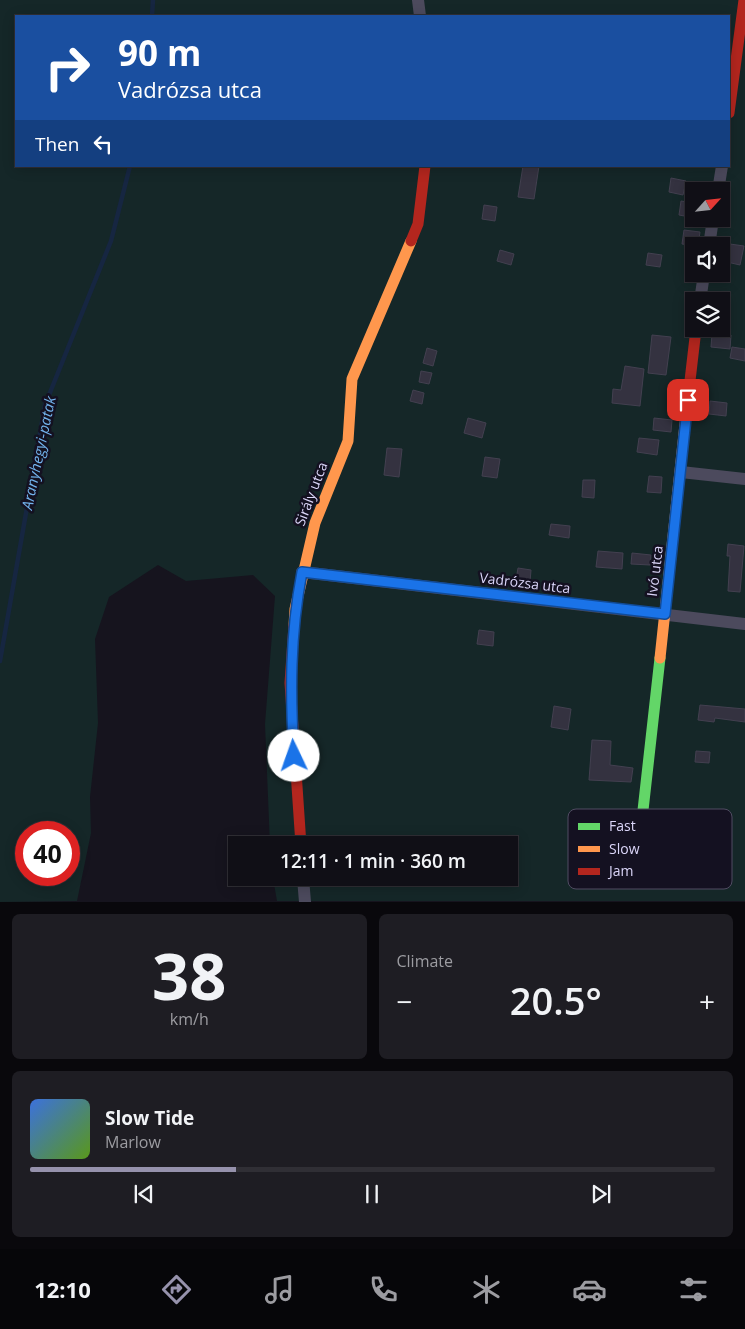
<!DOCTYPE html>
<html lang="en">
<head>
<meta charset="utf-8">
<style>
  :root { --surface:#100f16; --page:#1e1d23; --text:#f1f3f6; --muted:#9c9ca1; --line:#302f35; --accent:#9692ac }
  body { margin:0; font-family:"Open Sans",sans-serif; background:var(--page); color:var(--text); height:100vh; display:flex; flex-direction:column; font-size:19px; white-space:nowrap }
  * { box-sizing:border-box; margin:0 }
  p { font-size:16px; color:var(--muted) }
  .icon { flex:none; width:28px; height:28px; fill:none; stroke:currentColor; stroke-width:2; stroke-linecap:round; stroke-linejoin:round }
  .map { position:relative; height:902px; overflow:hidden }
  .drawer { display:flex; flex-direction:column; gap:12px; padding:12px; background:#09080c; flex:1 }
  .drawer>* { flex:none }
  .guide { position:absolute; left:15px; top:15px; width:715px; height:152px; border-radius:0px; box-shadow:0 2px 12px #0003,0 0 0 1px var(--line); background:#1a4fa0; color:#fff; overflow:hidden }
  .needle { width:32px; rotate:63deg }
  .controls { position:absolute; left:685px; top:182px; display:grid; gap:10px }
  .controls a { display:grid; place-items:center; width:45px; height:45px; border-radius:0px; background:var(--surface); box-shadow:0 2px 12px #0003,0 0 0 1px var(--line); font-size:25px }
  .speed { position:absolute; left:15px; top:821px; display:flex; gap:10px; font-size:25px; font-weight:700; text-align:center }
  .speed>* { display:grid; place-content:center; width:65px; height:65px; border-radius:50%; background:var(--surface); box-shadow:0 2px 12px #0003,0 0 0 1px var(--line); line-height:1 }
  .speed .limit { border:8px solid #d22; background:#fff; color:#111 }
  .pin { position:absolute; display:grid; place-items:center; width:42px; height:42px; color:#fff; margin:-21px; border-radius:10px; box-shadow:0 2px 8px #0006 }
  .me { position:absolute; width:55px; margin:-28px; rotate:357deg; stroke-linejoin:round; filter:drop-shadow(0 0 4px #0008) }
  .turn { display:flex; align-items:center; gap:18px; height:105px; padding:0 20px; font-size:22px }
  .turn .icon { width:65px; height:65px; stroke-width:2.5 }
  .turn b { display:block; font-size:35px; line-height:42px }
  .then { display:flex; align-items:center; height:48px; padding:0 20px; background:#0003; gap:10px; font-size:19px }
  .big { font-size:38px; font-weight:600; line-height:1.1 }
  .drawer .tile { flex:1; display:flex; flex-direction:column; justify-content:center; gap:8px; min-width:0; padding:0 18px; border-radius:8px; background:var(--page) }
  .drawer .dial { align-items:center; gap:0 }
  .dial b { font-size:65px; line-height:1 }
  .song { display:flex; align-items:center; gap:15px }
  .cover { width:60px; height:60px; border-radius:8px; background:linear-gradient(135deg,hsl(220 70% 55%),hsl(90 70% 35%)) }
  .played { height:5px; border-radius:2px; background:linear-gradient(90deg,var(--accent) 30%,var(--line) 30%) }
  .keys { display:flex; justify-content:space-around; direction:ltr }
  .heat { display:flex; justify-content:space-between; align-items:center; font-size:28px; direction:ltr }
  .drawer .tiles { flex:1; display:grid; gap:12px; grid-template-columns:1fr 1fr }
  .tile:last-child { grid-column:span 2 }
  .trip { position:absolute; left:228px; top:836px; width:290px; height:50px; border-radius:0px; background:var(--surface); box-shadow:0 2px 12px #0003,0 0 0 1px var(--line); font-weight:600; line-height:50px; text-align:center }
  .dock { display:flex; height:80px; justify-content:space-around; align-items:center; background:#060609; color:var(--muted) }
  .dock .icon { width:35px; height:35px }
  .dock .on { color:var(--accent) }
  .dock b { font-size:22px; color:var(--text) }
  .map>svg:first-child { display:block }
  .green { fill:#152728; fill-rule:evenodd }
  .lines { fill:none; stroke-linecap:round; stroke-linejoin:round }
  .stream { stroke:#162641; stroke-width:4.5 }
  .building { fill:#343240; stroke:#434050 }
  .street { stroke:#4c4a5d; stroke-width:12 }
  .fast { stroke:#63d668; stroke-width:11 }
  .slow { stroke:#ff974d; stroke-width:11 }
  .jam { stroke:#b3261e; stroke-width:11 }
  .route-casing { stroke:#114b97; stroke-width:12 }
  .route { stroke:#1a73e8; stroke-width:9 }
  .labels { text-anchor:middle; stroke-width:5; stroke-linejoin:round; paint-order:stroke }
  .street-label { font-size:14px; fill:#dbd6f9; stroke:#141121 }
  .water-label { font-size:15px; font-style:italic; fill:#72b2ec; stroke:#141121 }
  .key { fill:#141121; stroke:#504c62; stroke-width:1 }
  .key-label { font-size:14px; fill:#dbd6f9 }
</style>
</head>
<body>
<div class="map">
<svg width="745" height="902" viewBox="0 0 745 902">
  <rect width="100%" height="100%" fill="#16141e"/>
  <!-- green -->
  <path class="green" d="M0,0H745V901H277L273,878H509V845H270L265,724L275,596L253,575L186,581L158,565L109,597L95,639L98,723L90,797L91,833L77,901L0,902ZM16,16H729V166H16ZM694,191H721V219H694ZM694,246H721V274H694ZM694,301H721V329H694ZM26,832H69V875H26Z"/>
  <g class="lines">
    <!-- stream -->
    <path class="stream" d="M152,16L153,0
      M0,661L45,405L111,241L130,166"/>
  </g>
  <!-- building -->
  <path class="building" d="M523,166H539L534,199L518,197Z
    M671,178L686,181L683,195L669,192Z
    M681,201L693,203L690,217L679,215Z
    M484,205L497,207L495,221L482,219Z
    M684,230L700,232L698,246L682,244Z
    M730,244L744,246L740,265L727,262Z
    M500,250L514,254L511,265L497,261Z
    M648,253L662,255L660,267L646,265Z
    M712,334L731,335L730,349L711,347Z
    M652,335L671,337L666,375L648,373Z
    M732,347L745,349V361L730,358Z
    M427,348L437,351L433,366L423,363Z
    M625,366L644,369L640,406L612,403L613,389L621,390Z
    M421,371L432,373L429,384L419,382Z
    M413,390L424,393L422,404L410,401Z
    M710,401L727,403L726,416L709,414Z
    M468,418L486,423L482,438L464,433Z
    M654,418L672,420L671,432L653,430Z
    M639,438L659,440L657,455L637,452Z
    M387,448L402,449L399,477L384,475Z
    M485,457L500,459L497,478L482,476Z
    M649,476L662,477L661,493L647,492Z
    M583,480H595L594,498L582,497Z
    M551,524L570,526L569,538L549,535Z
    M728,544L744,546L740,592L728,591L730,556H727Z
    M598,551L623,553L622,569L596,567Z
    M632,553L651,555L650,565L631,564Z
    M518,568L531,570L530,582L516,580Z
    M479,630L494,632L493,646L477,644Z
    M700,705L745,709V722L715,718L714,722L698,720Z
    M554,706L571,709L568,730L551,727Z
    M592,740L611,741L610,765L633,768L631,782L589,780Z
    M696,751L710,752L709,763L695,762Z"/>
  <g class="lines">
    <!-- street -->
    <path class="street" d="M418,0L420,16
      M718,191L722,166
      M709,246L713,219
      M700,301L704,274
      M681,472L745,479
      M302,572L745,624
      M303,878L305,902"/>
    <!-- fast -->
    <path class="fast" d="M639,846L660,658"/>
    <!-- slow -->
    <path class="slow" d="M294,625L295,609L315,523L348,441L352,379L411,241
      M660,658L686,415"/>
    <!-- jam -->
    <path class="jam" d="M729,113L744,0
      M411,241L418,224L425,166
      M686,415L696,329
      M294,625L290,683L301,845"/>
  </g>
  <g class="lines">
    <!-- route casing -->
    <g class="route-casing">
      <path id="route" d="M294,756C290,693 290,635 302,572L665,614L688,400"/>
    </g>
    <!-- route -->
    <use href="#route" class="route"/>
  </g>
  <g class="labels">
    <!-- street labels -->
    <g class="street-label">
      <text transform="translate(311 494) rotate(-69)" y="5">Sirály utca</text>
      <text transform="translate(655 571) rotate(-83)" y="5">Ivó utca</text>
      <text transform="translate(525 583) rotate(7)" y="5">Vadrózsa utca</text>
    </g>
    <!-- water labels -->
    <g class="water-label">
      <text transform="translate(39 453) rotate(-78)" y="5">Aranyhegyi-patak</text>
    </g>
  </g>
  <!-- legend -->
  <rect x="568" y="809" width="164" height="80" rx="8" class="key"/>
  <rect x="578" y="823" width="22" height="7" fill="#63d668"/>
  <rect x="578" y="846" width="22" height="6" fill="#ff974d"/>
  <rect x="578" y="868" width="22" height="7" fill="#b3261e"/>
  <g class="key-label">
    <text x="609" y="831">Fast</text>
    <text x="609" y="854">Slow</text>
    <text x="609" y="876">Jam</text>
  </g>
</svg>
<div class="controls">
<a><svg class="needle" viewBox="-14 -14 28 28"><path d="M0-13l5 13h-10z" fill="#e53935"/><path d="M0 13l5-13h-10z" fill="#9c9ca1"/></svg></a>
<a><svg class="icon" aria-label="sound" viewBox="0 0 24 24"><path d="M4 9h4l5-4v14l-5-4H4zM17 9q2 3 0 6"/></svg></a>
<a><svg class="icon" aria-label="layers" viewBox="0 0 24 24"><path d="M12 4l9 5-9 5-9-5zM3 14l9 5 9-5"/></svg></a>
</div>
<div class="speed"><div class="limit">40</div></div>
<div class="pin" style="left:688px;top:400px;background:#d93025"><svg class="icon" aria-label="arrive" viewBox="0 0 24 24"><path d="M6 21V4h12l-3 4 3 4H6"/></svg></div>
<svg class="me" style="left:294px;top:756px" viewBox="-20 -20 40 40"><circle r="19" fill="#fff"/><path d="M0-13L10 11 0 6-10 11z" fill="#1a73e8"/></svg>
<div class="trip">12:11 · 1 min · 360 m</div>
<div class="guide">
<div class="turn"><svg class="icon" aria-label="right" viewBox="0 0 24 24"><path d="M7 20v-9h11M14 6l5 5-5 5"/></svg><div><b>90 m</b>Vadrózsa utca</div></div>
<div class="then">Then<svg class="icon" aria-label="left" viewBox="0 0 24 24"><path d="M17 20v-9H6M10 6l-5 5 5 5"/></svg></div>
</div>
</div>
<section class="drawer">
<div class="tiles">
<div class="tile dial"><b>38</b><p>km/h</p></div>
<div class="tile"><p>Climate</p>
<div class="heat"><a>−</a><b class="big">20.5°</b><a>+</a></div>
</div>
<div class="tile">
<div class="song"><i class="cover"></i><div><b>Slow Tide</b><p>Marlow</p></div></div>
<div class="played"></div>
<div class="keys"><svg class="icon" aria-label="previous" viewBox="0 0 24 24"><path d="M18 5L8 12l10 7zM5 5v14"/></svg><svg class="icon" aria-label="pause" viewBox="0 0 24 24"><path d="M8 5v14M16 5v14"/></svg><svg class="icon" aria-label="next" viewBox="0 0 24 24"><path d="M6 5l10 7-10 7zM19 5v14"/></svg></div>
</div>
</div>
</section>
<nav class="dock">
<b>12:10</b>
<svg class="icon on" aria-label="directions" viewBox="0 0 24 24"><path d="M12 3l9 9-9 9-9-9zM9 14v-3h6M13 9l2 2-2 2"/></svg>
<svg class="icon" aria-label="music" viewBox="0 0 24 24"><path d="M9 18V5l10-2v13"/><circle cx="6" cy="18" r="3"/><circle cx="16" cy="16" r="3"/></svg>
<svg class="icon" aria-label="phone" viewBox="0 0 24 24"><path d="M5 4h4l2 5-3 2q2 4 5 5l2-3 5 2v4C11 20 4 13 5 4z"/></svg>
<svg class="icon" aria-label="climate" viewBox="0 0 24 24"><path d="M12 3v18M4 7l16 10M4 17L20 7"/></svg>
<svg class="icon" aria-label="car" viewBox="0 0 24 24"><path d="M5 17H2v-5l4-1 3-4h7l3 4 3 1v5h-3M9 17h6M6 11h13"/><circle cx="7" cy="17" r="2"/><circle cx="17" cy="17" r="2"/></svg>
<svg class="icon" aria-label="filters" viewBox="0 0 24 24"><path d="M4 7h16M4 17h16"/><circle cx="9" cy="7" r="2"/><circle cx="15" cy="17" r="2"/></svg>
</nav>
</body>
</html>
